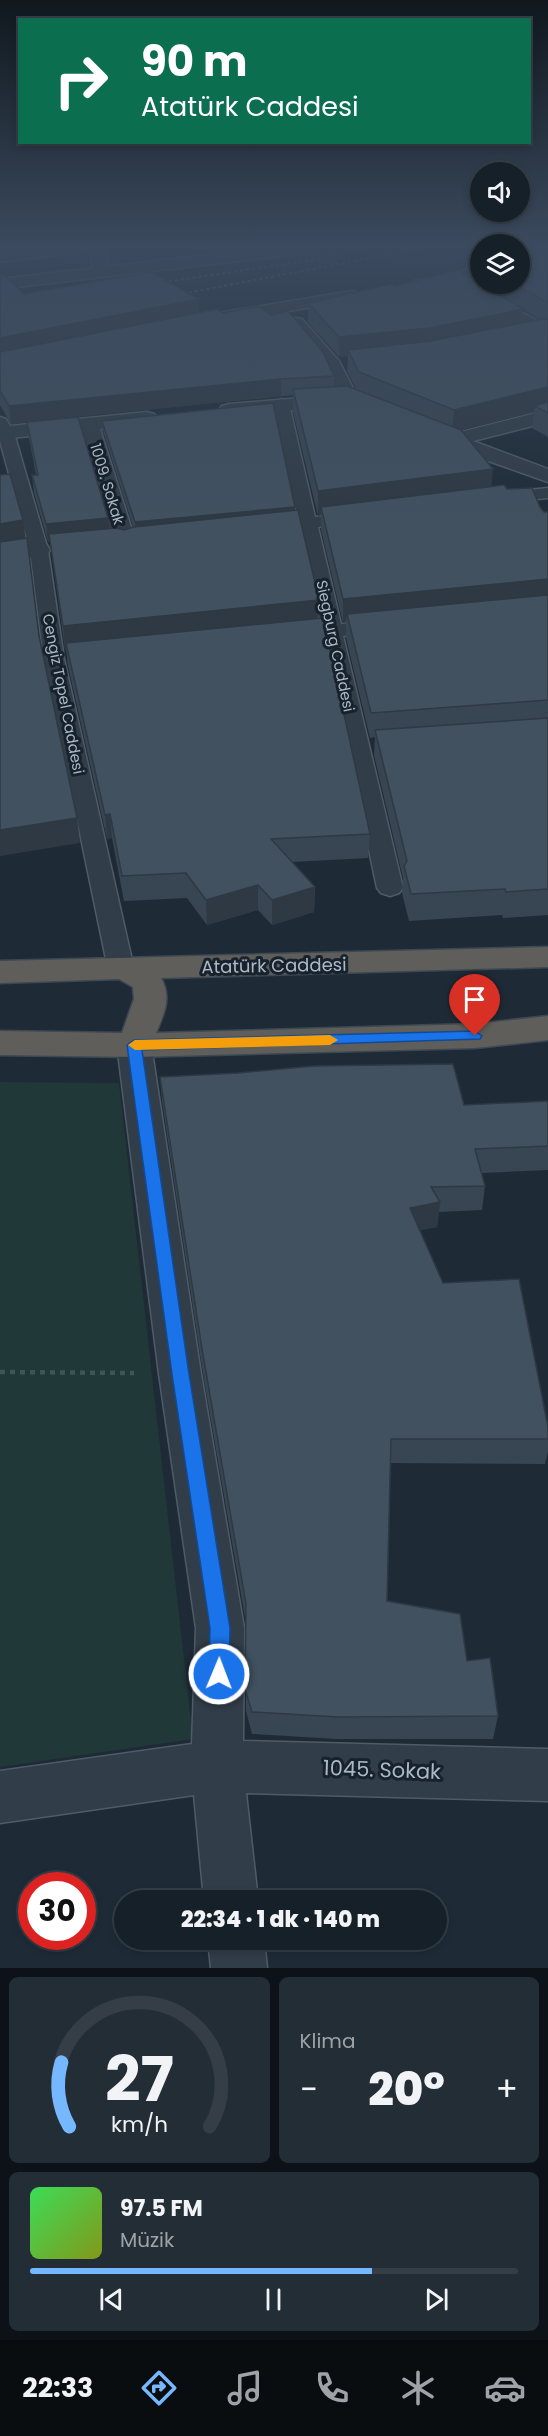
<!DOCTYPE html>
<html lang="tr">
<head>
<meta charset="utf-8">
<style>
  :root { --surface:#162029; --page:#232d35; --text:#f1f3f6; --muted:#9ea3a8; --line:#353e46; --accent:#76b8ff }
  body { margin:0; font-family:Poppins,sans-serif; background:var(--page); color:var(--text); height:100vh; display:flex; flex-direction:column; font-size:22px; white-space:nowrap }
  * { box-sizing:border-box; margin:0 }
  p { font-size:20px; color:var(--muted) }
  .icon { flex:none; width:33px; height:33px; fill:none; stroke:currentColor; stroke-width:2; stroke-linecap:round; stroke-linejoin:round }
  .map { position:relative; height:1968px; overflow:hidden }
  .drawer { display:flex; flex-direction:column; gap:9px; padding:9px; background:#0c1217; flex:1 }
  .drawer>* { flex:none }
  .hud { position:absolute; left:18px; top:18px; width:513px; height:126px; border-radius:0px; box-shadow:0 3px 9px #0003,0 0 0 2px var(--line); background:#0b6e4f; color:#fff; overflow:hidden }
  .controls { position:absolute; left:470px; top:162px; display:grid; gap:12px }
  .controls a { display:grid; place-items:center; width:60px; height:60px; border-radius:50%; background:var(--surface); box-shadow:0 3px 9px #0003,0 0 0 2px var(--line); font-size:30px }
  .speed { position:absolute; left:18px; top:1872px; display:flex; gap:12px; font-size:30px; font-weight:700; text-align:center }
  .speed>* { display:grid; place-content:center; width:78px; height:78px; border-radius:50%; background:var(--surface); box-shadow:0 3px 9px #0003,0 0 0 2px var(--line); line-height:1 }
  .speed .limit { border:9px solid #d22; background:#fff; color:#111 }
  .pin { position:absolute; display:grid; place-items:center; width:51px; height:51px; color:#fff; margin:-62px -26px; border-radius:50% 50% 50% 0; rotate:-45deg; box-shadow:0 0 6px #0007 }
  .pin .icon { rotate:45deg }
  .me { position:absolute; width:66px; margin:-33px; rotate:1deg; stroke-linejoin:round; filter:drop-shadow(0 0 4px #0008) }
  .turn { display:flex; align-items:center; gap:21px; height:126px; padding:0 24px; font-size:27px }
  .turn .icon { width:78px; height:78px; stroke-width:2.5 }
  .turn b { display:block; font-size:42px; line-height:51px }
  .big { font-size:45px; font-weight:800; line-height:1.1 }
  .drawer .card { flex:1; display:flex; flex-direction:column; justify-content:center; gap:9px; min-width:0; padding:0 21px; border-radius:9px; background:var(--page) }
  .drawer .dial { align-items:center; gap:0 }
  .dial svg { height:156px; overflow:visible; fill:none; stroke:var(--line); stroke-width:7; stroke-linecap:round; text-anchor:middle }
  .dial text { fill:var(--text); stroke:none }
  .song { display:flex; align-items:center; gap:18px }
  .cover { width:72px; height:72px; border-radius:9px; background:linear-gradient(135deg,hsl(130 70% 55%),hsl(70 70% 35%)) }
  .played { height:6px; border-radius:3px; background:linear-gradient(90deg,var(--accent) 70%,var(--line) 70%) }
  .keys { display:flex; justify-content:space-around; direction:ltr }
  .heat { display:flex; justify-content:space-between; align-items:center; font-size:33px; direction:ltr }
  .drawer .tiles { flex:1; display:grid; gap:9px; grid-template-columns:1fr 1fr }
  .card:last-child { grid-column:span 2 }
  .trip { position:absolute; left:114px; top:1890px; width:333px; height:60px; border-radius:30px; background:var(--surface); box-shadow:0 3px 9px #0003,0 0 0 2px var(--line); font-weight:800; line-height:60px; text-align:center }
  .tabs { display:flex; height:96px; justify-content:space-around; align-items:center; background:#090d10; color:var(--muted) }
  .tabs .icon { width:42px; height:42px }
  .tabs .selected { color:var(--accent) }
  .tabs b { font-size:27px; color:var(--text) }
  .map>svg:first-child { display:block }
  .green { fill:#203838 }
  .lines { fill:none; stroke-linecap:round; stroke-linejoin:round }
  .pedestrian-casing { stroke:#4f5b66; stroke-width:3 }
  .minor-casing { stroke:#4f5b66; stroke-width:3 }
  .tertiary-casing { stroke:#4f5b66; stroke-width:3 }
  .trunk-casing { stroke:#3c4852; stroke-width:3 }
  .path { stroke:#3d5556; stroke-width:4.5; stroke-dasharray:5 5; stroke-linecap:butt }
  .pedestrian { fill:#313d48; fill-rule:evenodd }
  .minor { fill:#313d48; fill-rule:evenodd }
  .tertiary { fill:#313d48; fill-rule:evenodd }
  .trunk { fill:#5f5e5b; fill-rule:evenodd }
  .rail { stroke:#53616f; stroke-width:2; stroke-dasharray:3 3; stroke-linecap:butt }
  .wall { fill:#384653; fill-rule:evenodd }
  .shaded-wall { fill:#2e3943 }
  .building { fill:#415160; stroke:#2e3943; stroke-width:1.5 }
  .route { fill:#1a73e8; stroke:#114b97; stroke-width:1.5 }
  .slow { fill:#f59e0b }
  .labels { text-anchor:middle; stroke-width:6; stroke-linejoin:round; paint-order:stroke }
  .far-street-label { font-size:15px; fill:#abb8c5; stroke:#17222c }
  .street-label { font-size:18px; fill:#abb8c5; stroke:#17222c }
  .near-street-label { font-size:21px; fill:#abb8c5; stroke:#17222c }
</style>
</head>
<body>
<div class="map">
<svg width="548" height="1968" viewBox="0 0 548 1968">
  <rect width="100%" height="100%" fill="#1e2b37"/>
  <!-- green -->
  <path class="green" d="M0,1082L119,1083L193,1739L0,1767Z"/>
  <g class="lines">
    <!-- pedestrian casing -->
    <g class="pedestrian-casing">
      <path id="pedestrian" d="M281,399L289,404L315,517L357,512L363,513L366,517L363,521L357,522L318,527L341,624L384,620L391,622L394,626L391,630L343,636L403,888L399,893L390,896L381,893L377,888L324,638L291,641L284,639L281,635L284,631L321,626L300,530L264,534L258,533L255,529L258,525L298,519L273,404Z
        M0,417L6,419L14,433L48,550L64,659L134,969L130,975L121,978L112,975L108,969L44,659L30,550L0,441Z
        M548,488V498L499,503L493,502L490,498L493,494L499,493Z"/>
    </g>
    <!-- minor casing -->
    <g class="minor-casing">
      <path id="minor" d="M37,248H84L76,253L0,262V252Z
        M88,248H104L110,273L108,276H96L94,273Z
        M480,265V275L455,283L420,289L412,284L414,281L452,274Z
        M352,291L358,293L360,296L358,299L219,323L213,322L210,318L213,314L219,313Z
        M485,291L548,327V339L479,299L477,296Z
        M296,318L302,319L339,361L357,396L374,403L377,407L374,411L367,413L345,405L229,416L222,414L219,410L222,406L229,404L337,395L325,367L287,323L290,319Z
        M548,410V422L473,441L548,469V482L443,445L430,439L427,435L430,431L437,429L453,434Z
        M147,412L154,414L157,418L154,422L100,429L136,543L133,548L125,550L117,548L114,543L81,431L0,439V427Z
        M39,543L47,545L50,550L47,555L0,562V548Z
        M134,1033L146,1037L151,1045L201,1374L244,1628L243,1741L548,1749V1801L246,1793L258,1900H204L194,1795L0,1823V1771L192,1744L196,1628L159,1374L117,1045L122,1037Z
        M208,1940H264L267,1968H211Z"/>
    </g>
    <!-- tertiary casing -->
    <g class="tertiary-casing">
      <path id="tertiary" d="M268,248H315L307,253L0,289V279Z"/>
    </g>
    <!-- trunk casing -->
    <g class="trunk-casing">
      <path id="trunk" d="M548,947V967L161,978C172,997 164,1014 156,1033L475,1024L548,1016V1040L475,1048L134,1057L0,1055V1031L122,1033L134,999L133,987L119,979L0,983V961Z"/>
    </g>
    <!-- path -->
    <path class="path" d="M0,1372L134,1373"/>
    <!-- pedestrian -->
    <use href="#pedestrian" class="pedestrian"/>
    <!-- minor -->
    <use href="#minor" class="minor"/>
    <!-- tertiary -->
    <use href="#tertiary" class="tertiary"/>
    <!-- trunk -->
    <use href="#trunk" class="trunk"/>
    <!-- rail -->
    <path class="rail" d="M310,256L367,248
      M151,284L320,259
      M171,296L423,248"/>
  </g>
  <!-- wall -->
  <path class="wall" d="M548,248V437L532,428L534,412L461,430L492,486L507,489L540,507L544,512H548V915L503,918L502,915L409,921L402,893L403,878L374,755L375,737L370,738L346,638V622L343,623L321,530V515L318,516L293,412V395L62,418L108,518L109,528L124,530L133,527L103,431L102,421L295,507V510L319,600L318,618L370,834L368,858L292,862L315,887L314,912L272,925L258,910L207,925L187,898L124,901L112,838L107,839L68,666L66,649L65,650L50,541L48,542L34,493L32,475H36L29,438L27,422L11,424L0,405V275L24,294L199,313L334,376V387L356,389L347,371L348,356L339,357L308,322V303L395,286L478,282L480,263V284H519ZM523,309L539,319L522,323Z
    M160,1077L464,1105L548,1101V1170L482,1173L485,1186L482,1210L439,1212L437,1227L420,1230L443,1283L548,1427V1451L545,1464L390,1463L387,1601L467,1661L498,1716L493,1739H336L252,1734L246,1711V1623L203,1374L162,1101Z"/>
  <!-- shaded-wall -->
  <path class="shaded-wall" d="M199,299V314L0,355V338Z
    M523,309L521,328L429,348L348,350V356L339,357V337Z
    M281,379V396L11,424L9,406Z
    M548,387V409L535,406L534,412L452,433L454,410Z
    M493,469L491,493L321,507V515L318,516V491Z
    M295,507V518L135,533V522Z
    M108,518L110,536L48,542L46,524Z
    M23,520L26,542L0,546V524Z
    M548,579V602L347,614L346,622L343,623V599Z
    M319,600L318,624L66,643V649L65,650L63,626Z
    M110,814L112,838L107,839L105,815Z
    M77,818L80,843L0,856V830Z
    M258,885V910L207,925L206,900Z
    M315,887L314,912L272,925V900Z
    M440,1202L437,1227L408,1233L410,1208Z"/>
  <!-- building -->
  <path class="building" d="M541,248H548V303L515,284H519V253Z
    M458,270L523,309L430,328L339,337L308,303L392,284L395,286Z
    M151,272L199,299L0,338V275H4L24,294Z
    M258,306L271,315L288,311L323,352L334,376L281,379L9,406L0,391V352L217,309L223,313Z
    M542,319H548V387L454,410L359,372L348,350L431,341Z
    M347,386L461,430L493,469L318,491L293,389Z
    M548,402V413L535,406Z
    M273,403L295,507L135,522L102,421Z
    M78,417L108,518L46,524L32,475H38L27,422Z
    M10,474L23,520L0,524V475Z
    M504,485L507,489L532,488L540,507L544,512H548V579L343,599L321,507Z
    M298,510L319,600L63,626L49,534L116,528L124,530L134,527Z
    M27,538L39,636L77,818L0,830V542Z
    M548,595V700L371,713L347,614Z
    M323,618L370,834L271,839L315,887L272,900L258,885L206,900L186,873L122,876L110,814L105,815L66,643Z
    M548,718V889L506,892L505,889L411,894L404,866L407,861L375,730Z
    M453,1064L464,1105L548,1101V1146L475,1149L485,1186L431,1187L440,1202L410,1208L443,1283L519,1279L548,1427V1439H391L387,1601L460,1614L467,1661L490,1658L498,1716L338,1717L252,1712L245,1689L246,1604L202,1349L160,1077L238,1073L314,1066Z"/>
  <!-- sky -->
  <linearGradient id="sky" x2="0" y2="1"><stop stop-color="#10181e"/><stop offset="0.47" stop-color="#3b4a5e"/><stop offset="1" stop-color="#3b4a5e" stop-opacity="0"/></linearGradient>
  <rect width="548" height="523" fill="url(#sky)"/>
  <!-- route -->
  <path class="route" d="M475,1031L482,1036L480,1039L142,1050L189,1374L230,1628L229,1674L226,1681L219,1684L212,1681L209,1674L210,1628L172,1374L127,1045L134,1040Z"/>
  <!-- slow -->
  <path class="slow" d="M330,1035L338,1040L330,1045L135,1050L128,1045L135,1040Z"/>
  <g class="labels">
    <!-- far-street labels -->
    <g class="far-street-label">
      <text transform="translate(107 484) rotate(73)" y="5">1009. Sokak</text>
      <text transform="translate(335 646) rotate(78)" y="5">Siegburg Caddesi</text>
      <text transform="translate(63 694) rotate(79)" y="5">Cengiz Topel Caddesi</text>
    </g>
    <!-- street labels -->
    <g class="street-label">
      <text transform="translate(274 966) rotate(-1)" y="6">Atatürk Caddesi</text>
    </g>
    <!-- near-street labels -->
    <g class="near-street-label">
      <text transform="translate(382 1770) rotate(2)" y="7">1045. Sokak</text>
    </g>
  </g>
</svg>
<div class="controls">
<a><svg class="icon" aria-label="sound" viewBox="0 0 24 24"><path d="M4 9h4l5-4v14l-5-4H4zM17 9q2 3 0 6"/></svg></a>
<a><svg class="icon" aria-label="layers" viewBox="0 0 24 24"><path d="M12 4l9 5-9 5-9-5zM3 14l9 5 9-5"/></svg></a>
</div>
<div class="speed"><div class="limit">30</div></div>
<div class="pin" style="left:475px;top:1036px;background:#d93025"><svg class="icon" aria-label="arrive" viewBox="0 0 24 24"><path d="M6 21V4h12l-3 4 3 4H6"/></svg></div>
<svg class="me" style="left:219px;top:1674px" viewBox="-20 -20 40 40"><circle r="17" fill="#1a73e8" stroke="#fff" stroke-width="3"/><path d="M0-11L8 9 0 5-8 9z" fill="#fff"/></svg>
<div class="trip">22:34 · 1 dk · 140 m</div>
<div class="hud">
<div class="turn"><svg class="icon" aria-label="right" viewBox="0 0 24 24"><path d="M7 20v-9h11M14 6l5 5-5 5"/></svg><div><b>90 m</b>Atatürk Caddesi</div></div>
</div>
</div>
<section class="drawer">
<div class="tiles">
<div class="card dial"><svg viewBox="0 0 100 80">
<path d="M14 69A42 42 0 1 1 86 69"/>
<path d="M14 69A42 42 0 0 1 10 36" stroke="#76b8ff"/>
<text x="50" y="56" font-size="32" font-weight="700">27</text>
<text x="50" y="72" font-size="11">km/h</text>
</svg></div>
<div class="card"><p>Klima</p>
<div class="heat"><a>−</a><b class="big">20°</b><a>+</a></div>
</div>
<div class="card">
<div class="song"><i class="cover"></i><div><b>97.5 FM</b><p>Müzik</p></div></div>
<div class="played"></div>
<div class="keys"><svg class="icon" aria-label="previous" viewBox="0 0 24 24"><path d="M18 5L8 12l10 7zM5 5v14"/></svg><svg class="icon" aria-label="pause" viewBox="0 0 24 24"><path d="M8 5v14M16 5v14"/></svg><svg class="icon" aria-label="next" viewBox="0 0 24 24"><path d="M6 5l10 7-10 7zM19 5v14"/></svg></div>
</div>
</div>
</section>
<nav class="tabs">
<b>22:33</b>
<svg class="icon selected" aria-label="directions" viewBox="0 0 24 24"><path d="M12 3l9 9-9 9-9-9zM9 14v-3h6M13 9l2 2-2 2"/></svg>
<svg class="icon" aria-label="music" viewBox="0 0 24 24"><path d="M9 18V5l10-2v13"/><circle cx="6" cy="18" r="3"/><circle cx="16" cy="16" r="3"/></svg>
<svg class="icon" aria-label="phone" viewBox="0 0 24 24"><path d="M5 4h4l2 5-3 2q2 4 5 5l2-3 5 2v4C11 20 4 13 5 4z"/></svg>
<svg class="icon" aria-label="climate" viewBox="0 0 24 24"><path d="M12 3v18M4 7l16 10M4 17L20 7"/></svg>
<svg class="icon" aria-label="car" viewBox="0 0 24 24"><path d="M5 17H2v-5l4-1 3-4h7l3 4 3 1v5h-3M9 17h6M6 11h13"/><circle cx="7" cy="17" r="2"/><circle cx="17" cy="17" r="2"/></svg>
</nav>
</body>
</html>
